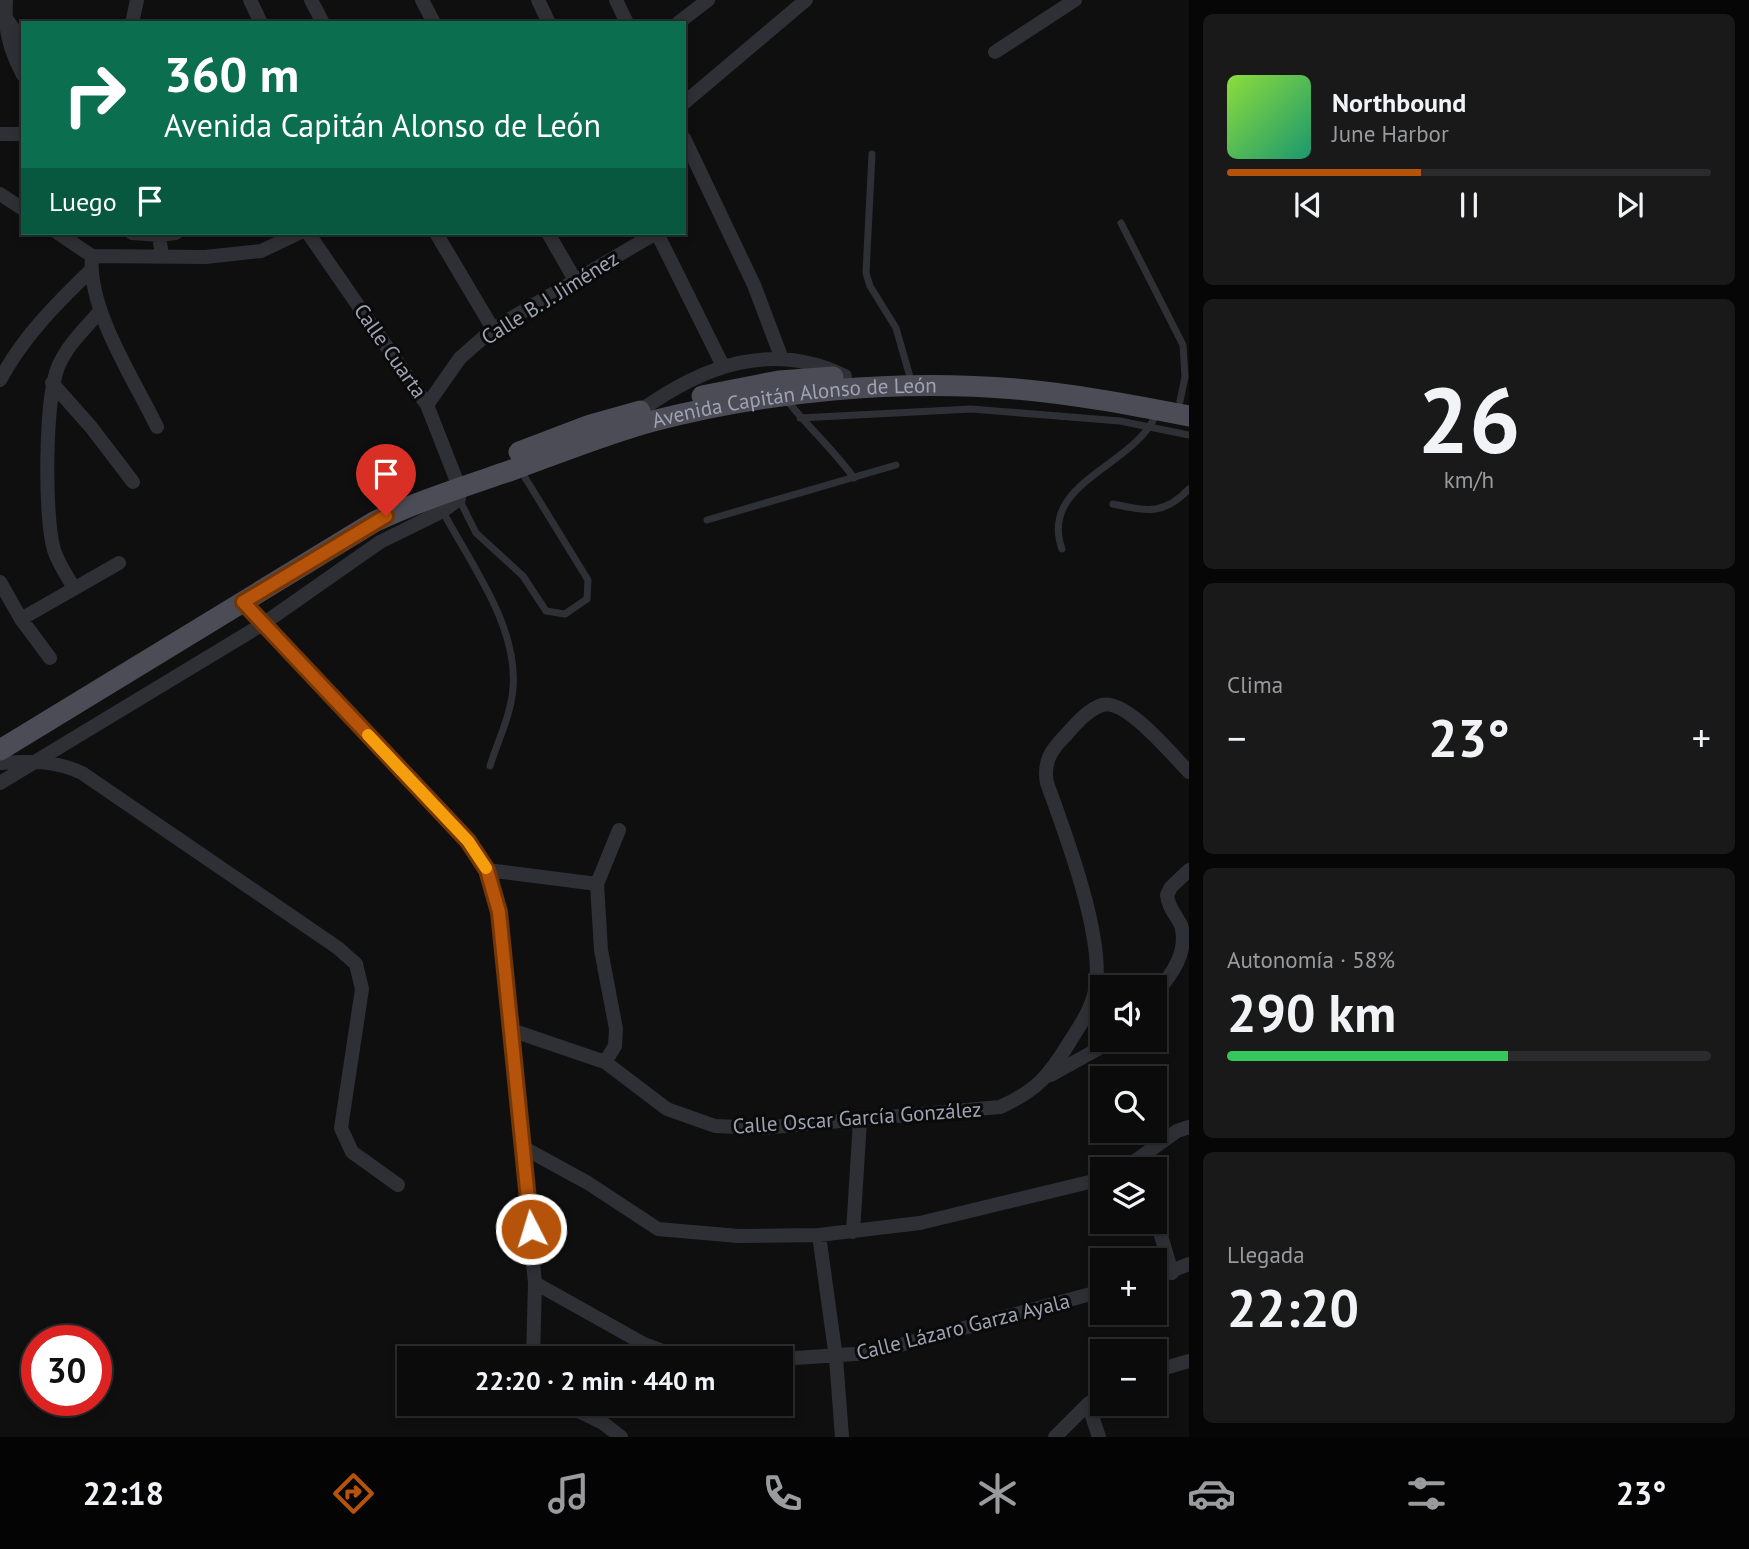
<!DOCTYPE html>
<html lang="es">
<head>
<meta charset="utf-8">
<style>
  :root { --surface:#0b0b0c; --page:#19191a; --text:#f1f3f6; --muted:#9a9b9d; --line:#2b2b2d; --accent:#b45309 }
  body { margin:0; font-family:"PT Sans",sans-serif; background:var(--page); color:var(--text); height:100vh; display:flex; flex-direction:column; font-size:26px; white-space:nowrap }
  * { box-sizing:border-box; margin:0 }
  p { font-size:23px; color:var(--muted) }
  .icon { flex:none; width:38px; height:38px; fill:none; stroke:currentColor; stroke-width:2; stroke-linecap:round; stroke-linejoin:round }
  .map { position:relative; flex:1; overflow:hidden }
  .side { display:flex; flex-direction:column; gap:14px; padding:14px; background:#060607; width:560px }
  .side>* { flex:none }
  .hud { position:absolute; left:21px; top:21px; width:665px; height:214px; border-radius:0px; box-shadow:0 4px 10px #0003,0 0 0 2px var(--line); background:#0b6e4f; color:#fff; overflow:hidden }
  .buttons { position:absolute; left:1090px; top:975px; display:grid; gap:14px }
  .buttons a { display:grid; place-items:center; width:77px; height:77px; border-radius:0px; background:var(--surface); box-shadow:0 4px 10px #0003,0 0 0 2px var(--line); font-size:35px }
  .speed { position:absolute; left:21px; top:1325px; display:flex; gap:14px; font-size:35px; font-weight:700; text-align:center }
  .speed>* { display:grid; place-content:center; width:91px; height:91px; border-radius:50%; background:var(--surface); box-shadow:0 4px 10px #0003,0 0 0 2px var(--line); line-height:1 }
  .speed .limit { border:10px solid #d22; background:#fff; color:#111 }
  .pin { position:absolute; display:grid; place-items:center; width:60px; height:60px; color:#fff; margin:-72px -30px; border-radius:50% 50% 50% 0; rotate:-45deg; box-shadow:0 0 7px #0007 }
  .pin .icon { rotate:45deg }
  .me { position:absolute; width:77px; margin:-38px; rotate:355deg; stroke-linejoin:round; filter:drop-shadow(0 0 5px #0008) }
  .turn { display:flex; align-items:center; gap:24px; height:147px; padding:0 28px; font-size:32px }
  .turn .icon { width:91px; height:91px; stroke-width:2.5 }
  .turn b { display:block; font-size:49px; line-height:60px }
  .then { display:flex; align-items:center; height:66px; padding:0 28px; background:#0003; gap:14px; font-size:26px }
  .big { font-size:52px; font-weight:800; line-height:1.1 }
  .side .tile { flex:1; display:flex; flex-direction:column; justify-content:center; gap:10px; min-width:0; padding:0 24px; border-radius:10px; background:var(--page) }
  .side .dial { align-items:center; gap:0 }
  .dial b { font-size:91px; line-height:1 }
  .song { display:flex; align-items:center; gap:21px }
  .cover { width:84px; height:84px; border-radius:10px; background:linear-gradient(135deg,hsl(90 70% 55%),hsl(160 70% 35%)) }
  .played { height:7px; border-radius:4px; background:linear-gradient(90deg,var(--accent) 40%,var(--line) 40%) }
  .keys { display:flex; justify-content:space-around; direction:ltr }
  .heat { display:flex; justify-content:space-between; align-items:center; font-size:38px; direction:ltr }
  .charge { height:10px; border-radius:5px; background:linear-gradient(90deg,#34c759 58%,var(--line) 0) }
  .trip { position:absolute; left:397px; top:1346px; width:396px; height:70px; border-radius:0px; background:var(--surface); box-shadow:0 4px 10px #0003,0 0 0 2px var(--line); font-weight:800; line-height:70px; text-align:center }
  .tabs { display:flex; height:112px; justify-content:space-around; align-items:center; background:#040405; color:var(--muted) }
  .tabs .icon { width:49px; height:49px }
  .tabs .selected { color:var(--accent) }
  .tabs b { font-size:32px; color:var(--text) }
  main { display:flex; flex:1; min-height:0 }
  .map>svg:first-child { display:block }
  .lines { fill:none; stroke-linecap:round; stroke-linejoin:round }
  .service { stroke:#2f3036; stroke-width:7 }
  .minor { stroke:#2f3036; stroke-width:14 }
  .primary { stroke:#4b4c55; stroke-width:21 }
  .route-casing { stroke:#753606; stroke-width:18 }
  .route { stroke:#b45309; stroke-width:12 }
  .slow { stroke:#f59e0b; stroke-width:12 }
  .labels { text-anchor:middle; stroke-width:6; stroke-linejoin:round; paint-order:stroke }
  .street-label { font-size:21px; fill:#9ea3b3; stroke:#0a0a0b }
</style>
</head>
<body>
<main>
<div class="map">
<svg width="1189" height="1437" viewBox="0 0 1189 1437">
  <rect width="100%" height="100%" fill="#0f0f10"/>
  <g class="lines">
    <!-- service -->
    <path class="service" d="M872,154L866,273L870,286L896,328L912,384
      M1121,223L1183,345L1185,377L1180,401
      M785,398C807,426 833,449 854,478
      M800,418L971,409L1120,421L1189,435
      M459,499L476,533L523,576L546,611L565,614L587,599L588,580L521,471
      M1113,504C1147,511 1163,516 1189,489
      M442,510C470,563 518,625 513,688C511,715 498,740 490,766
      M707,520L896,465
      M1062,549C1038,482 1136,466 1156,414"/>
    <!-- minor -->
    <path class="minor" d="M6,0C4,29 10,50 23,75
      M250,0L261,23
      M311,0L323,23
      M422,0L434,23
      M538,0L549,23
      M616,0L627,23
      M8,21L23,43
      M132,23L137,0
      M678,23L708,0
      M995,52L1075,0
      M684,103L806,0
      M0,134H23
      M684,138L754,285L782,359
      M0,194L23,209
      M58,233L92,256L205,257L261,251L299,233
      M132,233L159,235
      M436,233L493,329
      M548,233L575,280
      M657,233L723,366
      M92,256C87,309 134,379 157,427
      M162,256L159,235L176,233
      M0,380C23,337 55,305 90,271
      M52,383L91,427L133,482
      M427,405L460,358L493,329L656,233
      M640,411C703,366 770,340 845,376
      M0,582L21,619L50,658
      M74,588C67,576 58,563 54,550C44,516 45,399 58,367C67,345 85,329 100,311
      M242,602L468,841L487,870L499,912L535,1283L533,1358
      M21,619L119,563
      M0,763C30,761 54,760 82,773L338,948L356,964L362,989L341,1128L352,1152L398,1185
      M0,783L263,624L380,542L443,511L459,499L456,479L427,405L308,233
      M487,870L597,884
      M1155,995C1171,975 1189,953 1181,925C1176,915 1168,907 1167,895L1171,887L1189,870
      M511,1030L605,1062L667,1109L715,1126L761,1128L1000,1107C1036,1091 1049,1076 1069,1043C1079,1027 1091,1010 1095,991C1106,940 1065,833 1047,783C1043,762 1051,750 1065,736C1075,725 1087,710 1102,705C1126,698 1173,756 1189,772
      M605,1062L615,1046L616,1029L601,950L597,884L619,830
      M1051,1075L1114,1040
      M524,1148L588,1183L658,1229L738,1236L819,1235L920,1223L1102,1179
      M1124,1169L1177,1131L1189,1127
      M1155,1215L1172,1273
      M853,1232L860,1121
      M819,1235L836,1358L842,1437
      M1155,1277L1189,1264
      M535,1283L644,1344L682,1358
      M780,1359L870,1353L1102,1291
      M1155,1371L1189,1361
      M564,1404L603,1423L621,1437
      M1088,1404L1099,1437
      M1055,1437L1088,1404L1102,1395"/>
    <!-- primary -->
    <g class="primary">
      <path d="M702,396L779,381L833,377"/>
      <path d="M519,452L590,425L640,411"/>
      <path id="s1" d="M0,750L374,522C418,501 466,486 512,470C559,453 605,434 653,421C769,391 896,379 1016,389C1074,394 1132,405 1189,416"/>
    </g>
  </g>
  <g class="lines">
    <!-- route casing -->
    <g class="route-casing">
      <path id="route" d="M386,516L243,602L468,841L487,870L499,912L531,1229"/>
    </g>
    <!-- route -->
    <use href="#route" class="route"/>
    <!-- slow -->
    <path class="slow" d="M368,735L468,841L486,868"/>
  </g>
  <g class="labels">
    <!-- street labels -->
    <g class="street-label">
      <text transform="translate(550 298) rotate(-32)" y="7">Calle B. J. Jiménez</text>
      <text transform="translate(390 351) rotate(55)" y="7">Calle Cuarta</text>
      <text dy="7" stroke="none"><textPath href="#s1" startOffset="878">Avenida Capitán Alonso de León</textPath></text>
      <text transform="translate(857 1118) rotate(-4)" y="7">Calle Oscar García González</text>
      <text transform="translate(963 1327) rotate(-14)" y="7">Calle Lázaro Garza Ayala</text>
    </g>
  </g>
</svg>
<div class="buttons">
<a><svg class="icon" aria-label="sound" viewBox="0 0 24 24"><path d="M4 9h4l5-4v14l-5-4H4zM17 9q2 3 0 6"/></svg></a>
<a><svg class="icon" aria-label="search" viewBox="0 0 24 24"><circle cx="10" cy="10" r="6"/><path d="M15 15l6 6"/></svg></a>
<a><svg class="icon" aria-label="layers" viewBox="0 0 24 24"><path d="M12 4l9 5-9 5-9-5zM3 14l9 5 9-5"/></svg></a>
<a>+</a>
<a>−</a>
</div>
<div class="speed"><div class="limit">30</div></div>
<div class="pin" style="left:386px;top:516px;background:#d93025"><svg class="icon" aria-label="arrive" viewBox="0 0 24 24"><path d="M6 21V4h12l-3 4 3 4H6"/></svg></div>
<svg class="me" style="left:531px;top:1229px" viewBox="-20 -20 40 40"><circle r="17" fill="#b45309" stroke="#fff" stroke-width="3"/><path d="M0-11L8 9 0 5-8 9z" fill="#fff"/></svg>
<div class="trip">22:20 · 2 min · 440 m</div>
<div class="hud">
<div class="turn"><svg class="icon" aria-label="right" viewBox="0 0 24 24"><path d="M7 20v-9h11M14 6l5 5-5 5"/></svg><div><b>360 m</b>Avenida Capitán Alonso de León</div></div>
<div class="then">Luego<svg class="icon" aria-label="arrive" viewBox="0 0 24 24"><path d="M6 21V4h12l-3 4 3 4H6"/></svg></div>
</div>
</div>
<section class="side">
<div class="tile">
<div class="song"><i class="cover"></i><div><b>Northbound</b><p>June Harbor</p></div></div>
<div class="played"></div>
<div class="keys"><svg class="icon" aria-label="previous" viewBox="0 0 24 24"><path d="M18 5L8 12l10 7zM5 5v14"/></svg><svg class="icon" aria-label="pause" viewBox="0 0 24 24"><path d="M8 5v14M16 5v14"/></svg><svg class="icon" aria-label="next" viewBox="0 0 24 24"><path d="M6 5l10 7-10 7zM19 5v14"/></svg></div>
</div>
<div class="tile dial"><b>26</b><p>km/h</p></div>
<div class="tile"><p>Clima</p>
<div class="heat"><a>−</a><b class="big">23°</b><a>+</a></div>
</div>
<div class="tile"><p>Autonomía · 58%</p><b class="big">290 km</b><div class="charge"></div></div>
<div class="tile"><p>Llegada</p><b class="big">22:20</b></div>
</section>
</main>
<nav class="tabs">
<b>22:18</b>
<svg class="icon selected" aria-label="directions" viewBox="0 0 24 24"><path d="M12 3l9 9-9 9-9-9zM9 14v-3h6M13 9l2 2-2 2"/></svg>
<svg class="icon" aria-label="music" viewBox="0 0 24 24"><path d="M9 18V5l10-2v13"/><circle cx="6" cy="18" r="3"/><circle cx="16" cy="16" r="3"/></svg>
<svg class="icon" aria-label="phone" viewBox="0 0 24 24"><path d="M5 4h4l2 5-3 2q2 4 5 5l2-3 5 2v4C11 20 4 13 5 4z"/></svg>
<svg class="icon" aria-label="climate" viewBox="0 0 24 24"><path d="M12 3v18M4 7l16 10M4 17L20 7"/></svg>
<svg class="icon" aria-label="car" viewBox="0 0 24 24"><path d="M5 17H2v-5l4-1 3-4h7l3 4 3 1v5h-3M9 17h6M6 11h13"/><circle cx="7" cy="17" r="2"/><circle cx="17" cy="17" r="2"/></svg>
<svg class="icon" aria-label="filters" viewBox="0 0 24 24"><path d="M4 7h16M4 17h16"/><circle cx="9" cy="7" r="2"/><circle cx="15" cy="17" r="2"/></svg>
<b>23°</b>
</nav>
</body>
</html>
